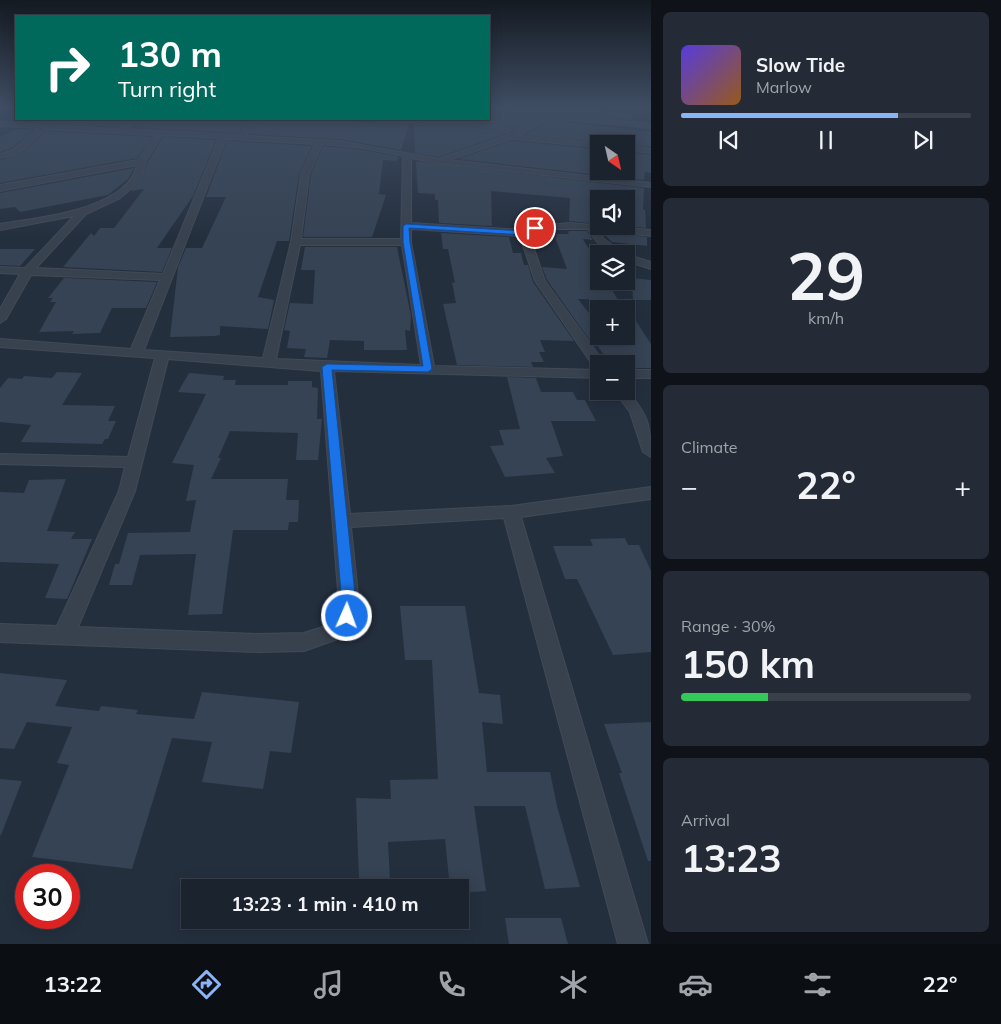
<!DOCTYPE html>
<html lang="en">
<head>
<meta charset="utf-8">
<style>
  :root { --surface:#1b232e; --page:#242b36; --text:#f1f3f6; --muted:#a0a4aa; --line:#39404a; --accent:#8ab4f8 }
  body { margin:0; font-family:Mulish,sans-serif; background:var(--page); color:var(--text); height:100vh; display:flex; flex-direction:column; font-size:19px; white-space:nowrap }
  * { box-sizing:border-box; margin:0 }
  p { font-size:16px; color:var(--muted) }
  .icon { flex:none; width:28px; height:28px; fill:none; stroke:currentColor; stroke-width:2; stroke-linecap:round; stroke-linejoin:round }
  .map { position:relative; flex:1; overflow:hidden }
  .side { display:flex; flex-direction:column; gap:12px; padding:12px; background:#0f1319; width:350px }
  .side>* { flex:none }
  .banner { position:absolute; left:15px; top:15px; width:475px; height:105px; border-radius:0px; box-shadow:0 2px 12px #0003,0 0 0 1px var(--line); background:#00695c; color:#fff; overflow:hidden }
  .needle { width:32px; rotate:146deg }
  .buttons { position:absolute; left:590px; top:135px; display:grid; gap:10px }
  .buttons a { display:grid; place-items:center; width:45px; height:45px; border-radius:0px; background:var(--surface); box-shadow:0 2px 12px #0003,0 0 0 1px var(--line); font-size:25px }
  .speed { position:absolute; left:15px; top:864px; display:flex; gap:10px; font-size:25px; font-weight:700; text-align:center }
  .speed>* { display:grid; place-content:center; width:65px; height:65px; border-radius:50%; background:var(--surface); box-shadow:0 2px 12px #0003,0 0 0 1px var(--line); line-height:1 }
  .speed .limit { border:8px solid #d22; background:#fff; color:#111 }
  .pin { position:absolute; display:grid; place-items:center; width:42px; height:42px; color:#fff; margin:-21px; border:2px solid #fff; border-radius:50%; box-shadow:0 1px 5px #0007 }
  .me { position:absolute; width:55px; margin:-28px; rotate:2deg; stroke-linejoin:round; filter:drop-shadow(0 0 4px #0008) }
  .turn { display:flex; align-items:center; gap:18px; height:105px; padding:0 20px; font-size:22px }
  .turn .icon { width:65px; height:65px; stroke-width:2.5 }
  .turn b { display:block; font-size:35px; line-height:42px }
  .big { font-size:38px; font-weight:700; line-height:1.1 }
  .side .widget { flex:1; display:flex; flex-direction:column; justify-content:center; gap:8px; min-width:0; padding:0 18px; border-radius:8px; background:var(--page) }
  .side .dial { align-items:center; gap:0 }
  .dial b { font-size:65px; line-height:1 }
  .song { display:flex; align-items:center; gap:15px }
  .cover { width:60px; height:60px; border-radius:8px; background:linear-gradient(135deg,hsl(250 70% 55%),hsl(30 70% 35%)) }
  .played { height:5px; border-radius:2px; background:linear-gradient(90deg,var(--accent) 75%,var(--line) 75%) }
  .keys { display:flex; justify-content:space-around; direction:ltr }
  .heat { display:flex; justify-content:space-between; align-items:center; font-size:28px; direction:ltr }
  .charge { height:8px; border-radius:4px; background:linear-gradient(90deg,#34c759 30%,var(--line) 0) }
  .trip { position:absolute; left:181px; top:879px; width:288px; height:50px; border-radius:0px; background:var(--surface); box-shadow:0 2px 12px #0003,0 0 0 1px var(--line); font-weight:700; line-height:50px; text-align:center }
  .tabs { display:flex; height:80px; justify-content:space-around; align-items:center; background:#0b0e12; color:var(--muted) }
  .tabs .icon { width:35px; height:35px }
  .tabs .current { color:var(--accent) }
  .tabs b { font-size:22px; color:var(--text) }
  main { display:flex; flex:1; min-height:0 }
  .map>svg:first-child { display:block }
  .building { fill:#364354 }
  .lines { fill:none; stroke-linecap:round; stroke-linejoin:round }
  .minor-casing { stroke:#414a57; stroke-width:2 }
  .minor { fill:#38414e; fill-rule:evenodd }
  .route { fill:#1a73e8; stroke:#114b97 }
</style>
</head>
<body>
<main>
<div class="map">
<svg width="651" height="944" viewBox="0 0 651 944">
  <rect width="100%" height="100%" fill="#242f3e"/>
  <!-- building -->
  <path class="building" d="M490,106H513L541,116L516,129L472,119H489Z
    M530,106H611L604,111L633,114L630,120L555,113L543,107Z
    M38,119H109L130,120L117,127L31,122Z
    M153,119H233L248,120L238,133L132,127L143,121H150Z
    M266,119H316L409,125L401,150L339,139L249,134L259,120Z
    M413,119H453L505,134L439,157L415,153L414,125L422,126L427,122Z
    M550,120L651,132V147L524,135Z
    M17,129L33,130L12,148L0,152V137Z
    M46,131L152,137L137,158L0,183V160L20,155Z
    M163,137L216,140L193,196L157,248H172L162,272L63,267L91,233L94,236L100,228H114L144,189L131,191L144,175L147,163Z
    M227,141L312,146L299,174L289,241H277L258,297L274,300L268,329L220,326V335L214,336L170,337L178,267L186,248H202L226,197H206Z
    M511,141L599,149V171H626V152L651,155V173L645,172L644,180L458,159Z
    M323,146L363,150L399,157L397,161L383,160L379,194L386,195L372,237H395H303L311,174Z
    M416,161L644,188L643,209L645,210L646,228L626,226V199H599V224L569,221L570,198L491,191L492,226L439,223L438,200H435V194L418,193Z
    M134,168L128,179L108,195L20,212L15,207L0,209V193Z
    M569,231H587L593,240L583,239L599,267V281H607L618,300L578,299L599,326V336H626V328L635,329L634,318L651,344V368H626V364H610L595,342H591L547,280L542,267L567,269L555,237H557L556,234H568Z
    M602,232L647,237V246L612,242Z
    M441,233L509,237L513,253H521L524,265H528L533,282L574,341L540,340L545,352H539L544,362H531L533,367L457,365L443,304L456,303L452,282L455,283L448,249H443Z
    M305,247H397L411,316L410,331L405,330L407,350H364V341L330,340L327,358L304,357L306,349L287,348L290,331L284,330L290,303L313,304L315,270H301Z
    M0,249H35L20,266L0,265Z
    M64,278L157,282L146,308H112L100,333L72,334L74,331L39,332L56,302H50L53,298H48Z
    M632,278L651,280V300H633Z
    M57,372L82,373L62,405L115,406L108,421H116L108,439H105L102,444L21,442L31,425L0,422V388L8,378L22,379L24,376L52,378Z
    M189,373L224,376L223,380H236L235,385H288V381H312V387L318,388L317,419H322L318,460H296L298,433L230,431L218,458H221L211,479H288L286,500H299L298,522H289L288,530H233L222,614L188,615L196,554L140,555L132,585H109L115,564H119L128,533L190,532L196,500L186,501L194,465L172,463L206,394L178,392Z
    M507,377L536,378L541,392H573L577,400H585L596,421H551L563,456L546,458L555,473L505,477L490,446L504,445L499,430L520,429Z
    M66,479L47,531L75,532L71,539H92L67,599L45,598L59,564L0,562V492L24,493L29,480Z
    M625,538L628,545H639L651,571V652L613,655L577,579H565L553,546H593L590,539Z
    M400,606H465L479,693L500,695L503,724L482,722L487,772H550L557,806L580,887L545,889L525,806H474L486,891L460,893V888H450L445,839L388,842L390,880H359L356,798L391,799L390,780L438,779L432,660H405Z
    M0,673L67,680L55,706L99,711L101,706L138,710L136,714L194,719L202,692L299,702L291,753L270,751L263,789L202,782L212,742L172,738L132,869L32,857L69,765L57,763L72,727L27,722L14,749L0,748Z
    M651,722V861H648L619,773H622L604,724Z
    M0,779L22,781L1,835H0Z
    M505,918H561L568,944H509Z"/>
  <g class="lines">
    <!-- minor casing -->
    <g class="minor-casing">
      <path id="minor" d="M515,106L543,109L554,115L651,124V128L550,118L518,136L602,144H599V147L511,139L449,160L651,183V187L438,163L411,158V223L523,230L538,226L570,223L651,230V236L598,230L604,239L625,254C606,254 597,244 588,229H553L529,234L545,281L605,364H599V368L594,367L535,281L520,236L411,229V242L434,366L599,370V378L334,371L350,514L511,506L651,487V499L521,517L648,944H618L504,518L351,527L359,604L357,616L346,636L304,651L259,652L0,642V624L57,626L119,491L125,467L0,464V454L128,457L155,358L0,347V339L131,349L160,280L31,275L6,319L0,323V309L20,274L0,273V267L25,268L74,216L0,230V224C36,218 128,210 137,165L0,191V185L138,160L155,135L45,129L19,154L0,158V154L13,150L38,128L0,126V122L117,129L135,119H142L126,129L239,135L251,119H257L246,136L339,141L439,159L511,134L455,119H465L516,131L546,115ZM162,135L219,138L163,274L36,268L86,214L120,198L133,187L143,174L145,162ZM226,139L315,144L301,174L291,242L263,358L144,350ZM322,144L363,148L403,156L401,239H301L309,174ZM300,245H402L421,365L276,359ZM168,359L321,371L339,604L337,615L332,624L304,633L259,634L78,627L135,491Z
        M647,106H651V108L648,107Z
        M357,119H395L425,122L422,124Z
        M626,146L651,149V153L626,150Z
        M626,254L651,262V269L626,261Z
        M626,370H651V378H626Z
        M626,388C647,415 651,422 651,457L643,452L630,412L614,391H626Z"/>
    </g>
    <!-- minor -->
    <use href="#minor" class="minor"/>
  </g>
  <!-- sky -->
  <linearGradient id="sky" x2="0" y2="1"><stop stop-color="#141a22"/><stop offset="0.45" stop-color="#3f4d63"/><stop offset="1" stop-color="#3f4d63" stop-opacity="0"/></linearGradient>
  <rect width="651" height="238" fill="url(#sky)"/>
  <!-- route -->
  <path class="route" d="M406,224L523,231L535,226L538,228L524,235L409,228L410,242L432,369L428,372L332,370L356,604L352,620H342L340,616L342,604L322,367L327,364L423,366L403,242V226Z"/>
</svg>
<div class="buttons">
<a><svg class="needle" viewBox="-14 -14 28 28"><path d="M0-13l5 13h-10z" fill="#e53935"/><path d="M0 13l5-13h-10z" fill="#a0a4aa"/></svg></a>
<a><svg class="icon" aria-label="sound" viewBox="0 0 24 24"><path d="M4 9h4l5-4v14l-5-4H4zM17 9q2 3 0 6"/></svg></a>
<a><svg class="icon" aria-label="layers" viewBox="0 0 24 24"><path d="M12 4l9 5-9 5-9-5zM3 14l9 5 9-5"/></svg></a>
<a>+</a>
<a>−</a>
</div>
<div class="speed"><div class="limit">30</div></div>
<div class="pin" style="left:535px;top:228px;background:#d93025"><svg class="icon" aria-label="arrive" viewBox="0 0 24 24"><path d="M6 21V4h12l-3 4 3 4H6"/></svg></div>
<svg class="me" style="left:347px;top:616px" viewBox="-20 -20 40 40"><circle r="17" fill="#1a73e8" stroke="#fff" stroke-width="3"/><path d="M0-11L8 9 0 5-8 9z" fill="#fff"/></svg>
<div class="trip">13:23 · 1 min · 410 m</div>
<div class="banner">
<div class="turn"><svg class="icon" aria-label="right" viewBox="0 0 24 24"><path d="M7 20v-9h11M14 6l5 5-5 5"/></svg><div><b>130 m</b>Turn right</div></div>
</div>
</div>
<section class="side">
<div class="widget">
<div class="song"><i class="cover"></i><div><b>Slow Tide</b><p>Marlow</p></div></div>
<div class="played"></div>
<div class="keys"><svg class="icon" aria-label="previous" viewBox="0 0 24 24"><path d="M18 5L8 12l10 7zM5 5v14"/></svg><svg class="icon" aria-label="pause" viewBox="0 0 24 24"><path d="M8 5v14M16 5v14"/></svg><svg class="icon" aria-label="next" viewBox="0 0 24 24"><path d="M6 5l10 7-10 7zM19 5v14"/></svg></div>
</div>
<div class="widget dial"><b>29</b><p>km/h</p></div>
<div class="widget"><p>Climate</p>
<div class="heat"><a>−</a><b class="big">22°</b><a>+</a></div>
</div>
<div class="widget"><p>Range · 30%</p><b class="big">150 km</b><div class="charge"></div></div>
<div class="widget"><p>Arrival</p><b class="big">13:23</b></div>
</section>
</main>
<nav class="tabs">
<b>13:22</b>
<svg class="icon current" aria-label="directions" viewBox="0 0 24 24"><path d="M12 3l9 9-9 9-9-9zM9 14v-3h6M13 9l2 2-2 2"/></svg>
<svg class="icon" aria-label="music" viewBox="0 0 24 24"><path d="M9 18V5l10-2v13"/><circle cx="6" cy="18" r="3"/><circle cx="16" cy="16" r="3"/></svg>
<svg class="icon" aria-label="phone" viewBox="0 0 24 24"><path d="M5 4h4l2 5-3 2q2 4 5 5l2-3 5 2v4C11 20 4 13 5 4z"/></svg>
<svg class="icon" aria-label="climate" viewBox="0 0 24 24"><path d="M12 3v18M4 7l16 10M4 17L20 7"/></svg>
<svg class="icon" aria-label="car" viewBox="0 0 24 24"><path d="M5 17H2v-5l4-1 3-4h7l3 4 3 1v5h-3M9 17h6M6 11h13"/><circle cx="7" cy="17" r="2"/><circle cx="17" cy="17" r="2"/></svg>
<svg class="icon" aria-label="filters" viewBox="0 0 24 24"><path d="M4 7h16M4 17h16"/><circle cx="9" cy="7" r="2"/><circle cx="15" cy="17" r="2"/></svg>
<b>22°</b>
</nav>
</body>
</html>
